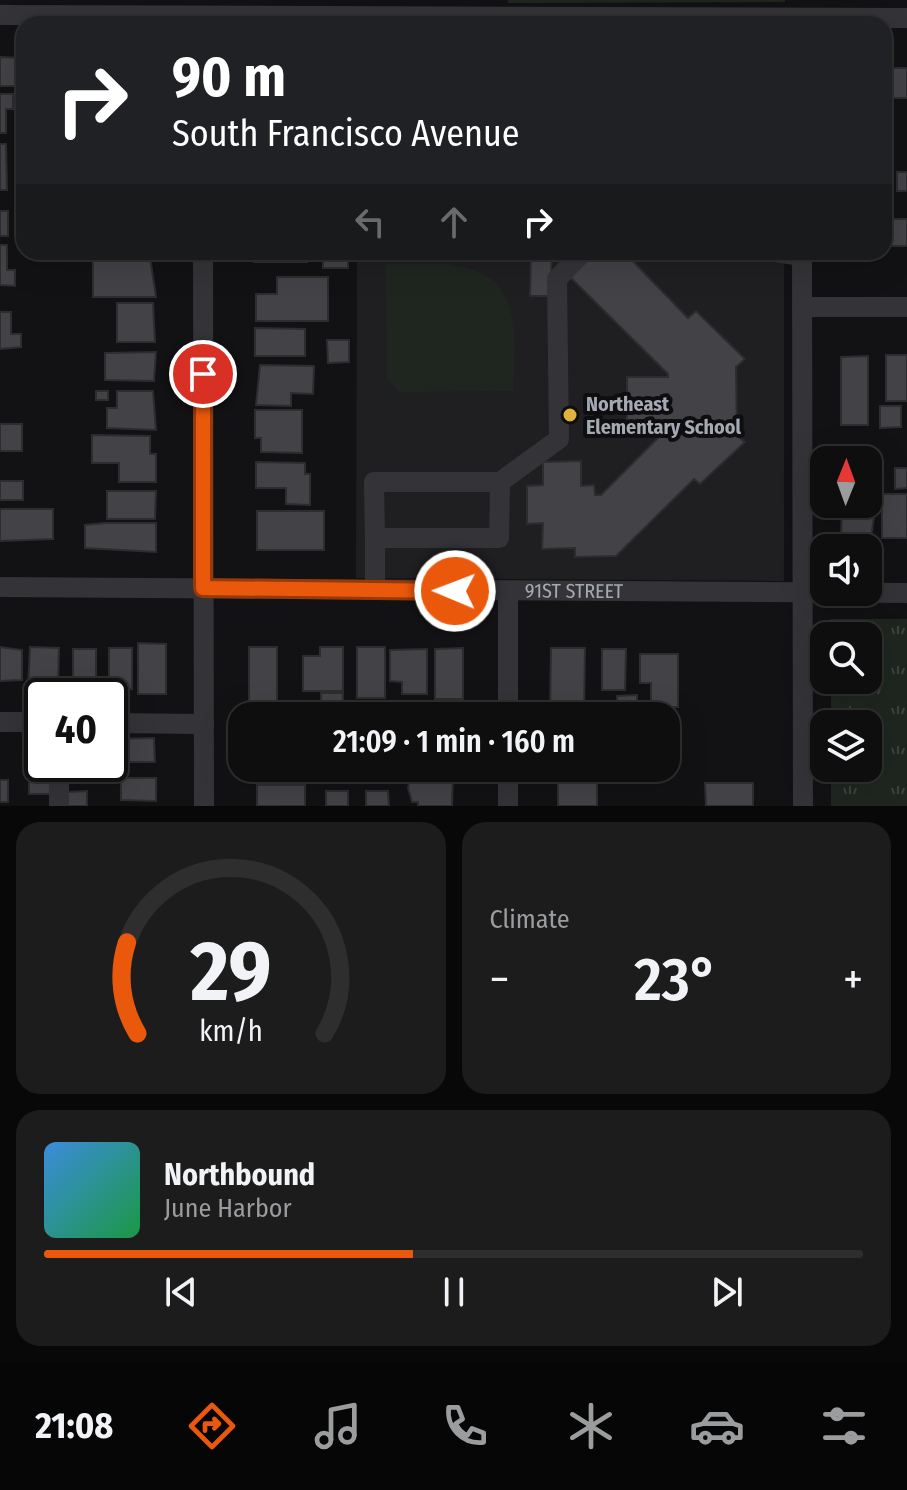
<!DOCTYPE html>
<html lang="en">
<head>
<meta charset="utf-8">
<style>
  :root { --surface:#0e0e0f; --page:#1c1c1d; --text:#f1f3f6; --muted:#9b9c9e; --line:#2e2e2f; --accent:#ea580c }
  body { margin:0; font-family:"Fira Sans Condensed",sans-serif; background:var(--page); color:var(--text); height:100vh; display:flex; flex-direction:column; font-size:30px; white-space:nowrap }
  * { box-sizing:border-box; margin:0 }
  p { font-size:26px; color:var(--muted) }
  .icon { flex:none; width:44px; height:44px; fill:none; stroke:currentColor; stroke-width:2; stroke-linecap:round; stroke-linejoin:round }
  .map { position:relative; height:806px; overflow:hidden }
  .side { display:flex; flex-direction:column; gap:16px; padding:16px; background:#080808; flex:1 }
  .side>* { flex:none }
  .banner { position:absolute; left:16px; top:16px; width:876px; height:244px; border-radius:24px; box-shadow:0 8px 32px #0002,0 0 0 2px var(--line); background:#202124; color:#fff; overflow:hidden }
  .needle { width:52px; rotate:1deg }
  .buttons { position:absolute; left:810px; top:446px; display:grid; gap:16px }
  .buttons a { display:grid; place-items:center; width:72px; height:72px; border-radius:16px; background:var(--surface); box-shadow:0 8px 32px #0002,0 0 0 2px var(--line); font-size:40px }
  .speed { position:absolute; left:24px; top:678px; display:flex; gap:16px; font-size:40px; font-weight:700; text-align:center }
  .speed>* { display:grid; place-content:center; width:104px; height:104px; border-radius:50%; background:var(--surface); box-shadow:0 8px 32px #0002,0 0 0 2px var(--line); line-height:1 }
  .speed .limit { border:4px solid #111; border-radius:12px; background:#fff; color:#111 }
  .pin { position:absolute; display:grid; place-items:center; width:68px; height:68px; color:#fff; margin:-34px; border:4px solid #fff; border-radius:50%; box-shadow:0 2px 8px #0007 }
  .me { position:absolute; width:88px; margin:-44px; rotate:271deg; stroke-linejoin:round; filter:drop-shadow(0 0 6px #0008) }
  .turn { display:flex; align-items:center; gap:28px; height:168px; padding:0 24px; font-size:36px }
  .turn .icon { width:104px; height:104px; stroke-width:2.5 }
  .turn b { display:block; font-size:56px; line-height:68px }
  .lanes { display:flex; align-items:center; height:76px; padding:0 24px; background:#0003; justify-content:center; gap:40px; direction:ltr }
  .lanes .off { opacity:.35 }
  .big { font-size:60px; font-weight:600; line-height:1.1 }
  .side .card { flex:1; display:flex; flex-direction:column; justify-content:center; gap:12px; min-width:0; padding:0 28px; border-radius:24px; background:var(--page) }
  .side .dial { align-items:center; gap:0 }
  .dial svg { height:208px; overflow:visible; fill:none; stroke:var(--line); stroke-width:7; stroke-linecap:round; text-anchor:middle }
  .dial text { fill:var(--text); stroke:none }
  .song { display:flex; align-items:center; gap:24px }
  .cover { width:96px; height:96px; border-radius:12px; background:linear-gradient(135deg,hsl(210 70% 55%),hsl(140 70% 35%)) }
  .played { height:8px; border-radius:4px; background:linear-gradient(90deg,var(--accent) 45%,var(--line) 45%) }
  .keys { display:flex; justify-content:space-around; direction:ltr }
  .heat { display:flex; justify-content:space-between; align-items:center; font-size:44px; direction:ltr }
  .side .tiles { flex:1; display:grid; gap:16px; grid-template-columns:1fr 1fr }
  .card:last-child { grid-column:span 2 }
  .trip { position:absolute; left:228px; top:702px; width:452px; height:80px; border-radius:24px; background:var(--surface); box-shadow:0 8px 32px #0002,0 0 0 2px var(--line); font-weight:600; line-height:80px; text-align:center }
  .tab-bar { display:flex; height:128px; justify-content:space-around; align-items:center; background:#060606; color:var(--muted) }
  .tab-bar .icon { width:56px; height:56px }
  .tab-bar .current { color:var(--accent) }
  .tab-bar b { font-size:36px; color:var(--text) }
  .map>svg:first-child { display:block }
  .built { fill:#1f1f21 }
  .green { fill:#1f2620 }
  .park { fill:url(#park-tufts) }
  .building { fill:#424247; stroke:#2d2d30; stroke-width:2 }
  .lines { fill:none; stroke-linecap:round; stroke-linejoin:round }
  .minor { stroke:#343438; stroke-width:20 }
  .route-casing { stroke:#983908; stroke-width:20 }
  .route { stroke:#ea580c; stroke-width:14 }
  .poi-dot { fill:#e0b13e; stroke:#0e0d0f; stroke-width:3 }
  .labels { text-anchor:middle; stroke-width:8; stroke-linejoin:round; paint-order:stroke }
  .poi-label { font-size:20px; font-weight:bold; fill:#a5a9b3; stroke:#0e0d0f; text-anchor:start }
  .street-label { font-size:20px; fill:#a5a9b3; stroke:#0e0d0f }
</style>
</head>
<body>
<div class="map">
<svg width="907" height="806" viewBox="0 0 907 806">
  <defs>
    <pattern id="park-tufts" width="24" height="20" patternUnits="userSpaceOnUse" patternTransform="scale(2)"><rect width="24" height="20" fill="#1f2620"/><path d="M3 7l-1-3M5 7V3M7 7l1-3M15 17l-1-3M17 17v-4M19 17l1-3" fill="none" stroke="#3d433e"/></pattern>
  </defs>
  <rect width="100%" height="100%" fill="#121214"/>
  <!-- built -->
  <path class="built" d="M357,252H784V581L356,578Z"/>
  <!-- green -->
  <path class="green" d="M449,264C460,267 475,269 485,275C523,296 513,354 513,391L399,392L387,379L386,264Z"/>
  <!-- park -->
  <path class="park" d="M508,0H785V2L508,3Z
    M830,619H907V806H831V768H868V724H831V680H868V636H830Z"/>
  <!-- building -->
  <path class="building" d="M0,57L24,58V86H0Z
    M887,68H907V98H886Z
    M0,94H13V109H6V133H0Z
    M0,144H6L7,190H0Z
    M897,172H907V191H897Z
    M0,211H8V236H0Z
    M887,219H907V246H887Z
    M0,245H7V270H15V286L0,285Z
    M93,252H134V258L150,257L156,297H93Z
    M254,252H307V262H254Z
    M323,252H348V268H323Z
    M531,252H552L550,296H530Z
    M593,252H624L688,318L696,311L745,359L736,367L737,436L745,442L700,484L694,479L616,556L575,557V548L542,549L543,523L527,524V486L543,485V462L581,461V486L594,485L595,495H601L668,428V424L627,425V377H668V374L568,275Z
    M277,277H328V321H256V294H277Z
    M117,303H153L155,342H117Z
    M0,312H11V334H21V347L0,349Z
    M255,328L305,329V356H255Z
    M327,340H349V362L328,363Z
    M156,352L154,381L105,380V353Z
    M886,355H907V401H886Z
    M868,356V425H841V357Z
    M260,365L314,366L313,394L291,393V406L256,405Z
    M96,391H108V400H96Z
    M117,391H153L156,430L107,428V408H117Z
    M880,406H901V427L880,428Z
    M255,410H302V453L261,452V438H255Z
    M0,424H22V451H0Z
    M92,435L150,436V454H156V482H119V463H92Z
    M256,462L305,463V474H310V505L286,504V488H256Z
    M895,468H907V488L895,489Z
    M868,472L869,492L877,496L871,538H841L842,504H868Z
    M0,481H23V500H0Z
    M107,491H156L155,519H107Z
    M882,494H907V538H882Z
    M0,509H53V539L0,541Z
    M257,511H324V550H257Z
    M106,523H156V552L85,548V525Z
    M138,643L166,644V694H138Z
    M0,647L22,650V680L0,681Z
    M30,647L59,648L58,684L43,683L42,689H28Z
    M249,647H277V715H249Z
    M320,647H343V691H303V656H320Z
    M357,647H385V698H357Z
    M109,648H132V689H109Z
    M463,648V699H435V649Z
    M551,648H585L584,714H550Z
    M73,649H96V689L73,690Z
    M427,649V694H402V682L390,681V650Z
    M602,649H626L625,690H602Z
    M640,654H678V707H651V683H640Z
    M38,692H60V696H42V713H38Z
    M321,693H343V715H321Z
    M637,695V716H618L617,696Z
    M154,738L155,762H110V739Z
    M255,768H311V780H255Z
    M29,772H51V794H29Z
    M411,774H453L452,806H418V802H412L408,788Z
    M558,775H597V806H558Z
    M121,778H156V801L121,800Z
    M0,780H8V802H0Z
    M705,783H753V806H706Z
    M257,785H305V806H257Z
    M87,791V806H66V792Z
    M326,791H348V806H326Z
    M366,791H388L389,806H366Z"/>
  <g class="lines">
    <!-- minor -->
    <g class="minor">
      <path d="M0,15L907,18"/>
      <path d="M203,252L204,806"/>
      <path d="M776,252L802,256"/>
      <path d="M802,252L803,806"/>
      <path d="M802,307H907"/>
      <path d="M375,538L374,482H500"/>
      <path id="s1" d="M0,587L907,593"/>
      <path d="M375,590V538H499L500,482L559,439L557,279L583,252"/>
      <path d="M508,591V716"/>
      <path d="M0,722H42"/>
      <path d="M110,723L204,724"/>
      <path d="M59,764V806"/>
      <path d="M508,768V806"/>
    </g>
  </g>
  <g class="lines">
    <!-- route casing -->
    <g class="route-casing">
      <path id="route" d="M203,374V588L455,591"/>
    </g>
    <!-- route -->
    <use href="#route" class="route"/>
  </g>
  <!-- markers -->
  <circle class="poi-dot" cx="570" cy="415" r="8"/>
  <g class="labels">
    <!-- poi labels -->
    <g class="poi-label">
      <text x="586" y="411">Northeast<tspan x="586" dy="23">Elementary School</tspan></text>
    </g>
    <!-- street labels -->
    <g class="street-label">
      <text dy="7" stroke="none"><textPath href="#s1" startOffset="574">91ST STREET</textPath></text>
    </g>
  </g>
</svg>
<div class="buttons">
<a><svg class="needle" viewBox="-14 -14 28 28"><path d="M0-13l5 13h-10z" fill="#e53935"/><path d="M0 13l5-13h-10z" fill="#9b9c9e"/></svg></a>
<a><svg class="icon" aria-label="sound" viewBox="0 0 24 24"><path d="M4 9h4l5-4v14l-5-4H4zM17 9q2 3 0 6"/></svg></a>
<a><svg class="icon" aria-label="search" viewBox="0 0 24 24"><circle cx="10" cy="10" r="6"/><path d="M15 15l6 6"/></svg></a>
<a><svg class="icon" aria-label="layers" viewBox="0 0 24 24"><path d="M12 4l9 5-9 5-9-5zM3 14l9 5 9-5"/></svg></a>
</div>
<div class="speed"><div class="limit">40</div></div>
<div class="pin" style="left:203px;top:374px;background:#d93025"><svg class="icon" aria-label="arrive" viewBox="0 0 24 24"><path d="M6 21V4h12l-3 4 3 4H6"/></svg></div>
<svg class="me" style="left:455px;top:591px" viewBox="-20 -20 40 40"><circle r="17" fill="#ea580c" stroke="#fff" stroke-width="3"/><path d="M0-11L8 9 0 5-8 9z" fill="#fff"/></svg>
<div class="trip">21:09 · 1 min · 160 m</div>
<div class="banner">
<div class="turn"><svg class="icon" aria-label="right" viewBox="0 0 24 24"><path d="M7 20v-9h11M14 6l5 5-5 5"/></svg><div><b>90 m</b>South Francisco Avenue</div></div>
<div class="lanes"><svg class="icon off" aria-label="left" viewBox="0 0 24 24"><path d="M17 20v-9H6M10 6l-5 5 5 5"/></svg><svg class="icon off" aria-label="ahead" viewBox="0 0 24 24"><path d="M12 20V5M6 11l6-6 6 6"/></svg><svg class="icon" aria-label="right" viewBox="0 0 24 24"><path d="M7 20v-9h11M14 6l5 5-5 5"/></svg></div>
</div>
</div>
<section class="side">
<div class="tiles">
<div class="card dial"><svg viewBox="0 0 100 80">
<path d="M14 69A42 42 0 1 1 86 69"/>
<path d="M14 69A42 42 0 0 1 10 34" stroke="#ea580c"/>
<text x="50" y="56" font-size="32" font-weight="700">29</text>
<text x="50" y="72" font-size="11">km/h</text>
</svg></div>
<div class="card"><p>Climate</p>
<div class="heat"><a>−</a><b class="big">23°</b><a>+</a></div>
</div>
<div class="card">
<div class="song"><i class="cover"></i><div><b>Northbound</b><p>June Harbor</p></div></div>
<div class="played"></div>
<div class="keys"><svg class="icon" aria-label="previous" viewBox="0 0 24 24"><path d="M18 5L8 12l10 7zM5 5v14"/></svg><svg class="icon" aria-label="pause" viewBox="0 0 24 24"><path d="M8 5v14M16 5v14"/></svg><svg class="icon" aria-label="next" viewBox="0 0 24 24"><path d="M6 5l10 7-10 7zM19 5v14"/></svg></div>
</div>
</div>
</section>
<nav class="tab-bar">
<b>21:08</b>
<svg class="icon current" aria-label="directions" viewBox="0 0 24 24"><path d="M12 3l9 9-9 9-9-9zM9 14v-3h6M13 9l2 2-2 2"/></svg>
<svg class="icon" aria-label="music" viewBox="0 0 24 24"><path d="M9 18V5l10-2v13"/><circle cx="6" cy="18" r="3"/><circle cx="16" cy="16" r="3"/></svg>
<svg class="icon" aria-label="phone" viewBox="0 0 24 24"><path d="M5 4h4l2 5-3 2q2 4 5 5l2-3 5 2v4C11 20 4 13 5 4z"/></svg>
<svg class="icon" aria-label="climate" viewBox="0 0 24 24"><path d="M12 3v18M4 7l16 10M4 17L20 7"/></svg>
<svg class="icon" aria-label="car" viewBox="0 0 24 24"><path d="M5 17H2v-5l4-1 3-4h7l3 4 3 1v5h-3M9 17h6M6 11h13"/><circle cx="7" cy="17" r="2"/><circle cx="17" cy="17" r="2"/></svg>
<svg class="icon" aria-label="filters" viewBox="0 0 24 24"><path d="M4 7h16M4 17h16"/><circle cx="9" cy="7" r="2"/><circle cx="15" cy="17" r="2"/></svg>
</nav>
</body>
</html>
